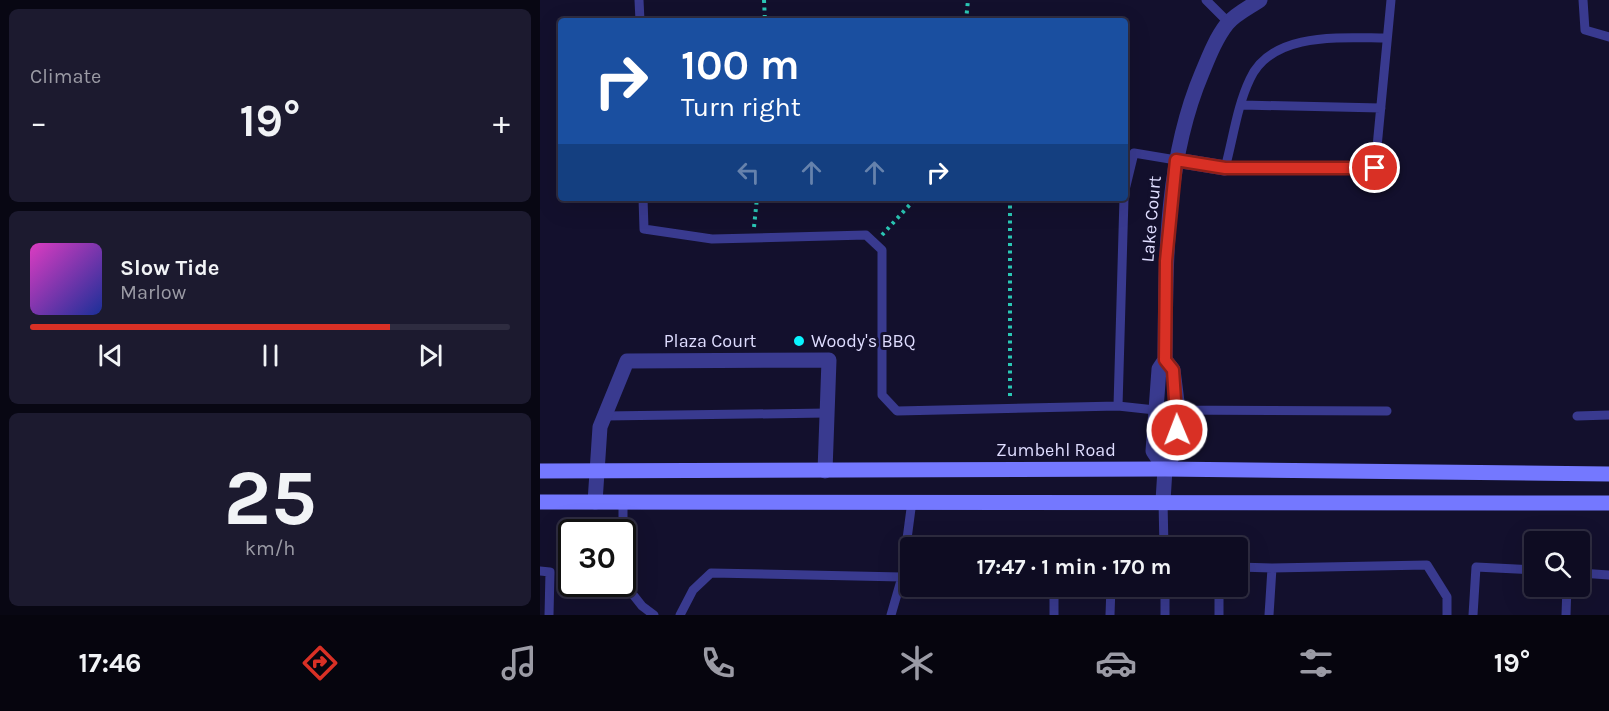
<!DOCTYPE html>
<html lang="en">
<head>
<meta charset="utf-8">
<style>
  :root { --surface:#0e0c22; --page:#1c1a2f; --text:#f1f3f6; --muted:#9b9ba5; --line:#2e2c40; --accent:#d93025 }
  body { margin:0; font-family:Karla,sans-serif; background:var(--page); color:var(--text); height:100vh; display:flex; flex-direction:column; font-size:22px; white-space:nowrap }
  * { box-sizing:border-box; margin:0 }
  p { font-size:20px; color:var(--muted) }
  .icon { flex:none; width:33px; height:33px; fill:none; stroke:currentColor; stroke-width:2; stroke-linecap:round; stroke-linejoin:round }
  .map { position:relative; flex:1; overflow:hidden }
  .side { display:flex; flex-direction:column; gap:9px; padding:9px; background:#080713; width:540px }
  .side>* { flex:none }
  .guide { position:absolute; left:18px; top:18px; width:570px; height:183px; border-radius:6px; box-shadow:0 6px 24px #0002,0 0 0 2px var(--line); background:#1a4fa0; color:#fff; overflow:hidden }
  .fabs { position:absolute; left:984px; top:531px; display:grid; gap:12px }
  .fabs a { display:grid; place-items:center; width:66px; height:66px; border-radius:6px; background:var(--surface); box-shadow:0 6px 24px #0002,0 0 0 2px var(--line); font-size:30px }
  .speed { position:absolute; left:18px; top:519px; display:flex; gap:12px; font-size:30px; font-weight:700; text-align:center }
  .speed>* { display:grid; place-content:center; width:78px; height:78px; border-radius:50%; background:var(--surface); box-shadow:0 6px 24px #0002,0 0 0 2px var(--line); line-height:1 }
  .speed .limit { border:3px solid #111; border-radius:9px; background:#fff; color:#111 }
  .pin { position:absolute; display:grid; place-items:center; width:51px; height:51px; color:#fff; margin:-26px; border:3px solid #fff; border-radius:50%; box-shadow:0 2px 6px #0007 }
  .me { position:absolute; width:66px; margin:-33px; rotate:359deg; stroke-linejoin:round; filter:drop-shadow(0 0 4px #0008) }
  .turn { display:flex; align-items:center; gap:21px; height:126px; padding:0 24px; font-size:27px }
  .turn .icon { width:78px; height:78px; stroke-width:2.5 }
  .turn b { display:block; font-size:42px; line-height:51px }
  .lanes { display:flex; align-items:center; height:57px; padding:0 24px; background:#0003; justify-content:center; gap:30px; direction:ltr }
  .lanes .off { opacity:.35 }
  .big { font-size:45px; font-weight:700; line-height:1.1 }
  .side .tile { flex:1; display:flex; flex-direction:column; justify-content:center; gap:9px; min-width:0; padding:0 21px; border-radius:9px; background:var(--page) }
  .side .dial { align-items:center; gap:0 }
  .dial b { font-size:78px; line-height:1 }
  .song { display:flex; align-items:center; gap:18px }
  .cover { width:72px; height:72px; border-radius:9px; background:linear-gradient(135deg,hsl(310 70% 55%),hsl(230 70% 35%)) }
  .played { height:6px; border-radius:3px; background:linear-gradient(90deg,var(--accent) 75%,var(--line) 75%) }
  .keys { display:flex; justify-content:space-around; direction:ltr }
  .heat { display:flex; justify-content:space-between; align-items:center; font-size:33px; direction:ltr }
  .trip { position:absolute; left:360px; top:537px; width:348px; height:60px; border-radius:6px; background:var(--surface); box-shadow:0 6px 24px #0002,0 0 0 2px var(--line); font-weight:700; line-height:60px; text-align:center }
  .tab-bar { display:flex; height:96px; justify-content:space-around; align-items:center; background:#06050e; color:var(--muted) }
  .tab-bar .icon { width:42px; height:42px }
  .tab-bar .active { color:var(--accent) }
  .tab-bar b { font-size:27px; color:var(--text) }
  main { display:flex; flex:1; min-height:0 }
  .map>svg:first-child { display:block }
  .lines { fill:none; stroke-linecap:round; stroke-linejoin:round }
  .path { stroke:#2ac6b4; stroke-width:4; stroke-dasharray:3 4.5; stroke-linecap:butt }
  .service { stroke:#393a8f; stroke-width:9 }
  .minor { stroke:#393a8f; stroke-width:15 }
  .secondary { stroke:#7478ff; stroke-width:15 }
  .route-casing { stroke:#8d1f18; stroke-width:15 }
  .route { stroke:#d93025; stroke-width:10 }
  .poi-dot { fill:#09f4ff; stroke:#13102d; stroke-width:2 }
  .labels { text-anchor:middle; stroke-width:6; stroke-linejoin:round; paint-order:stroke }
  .street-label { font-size:18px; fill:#dfddff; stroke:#13102d }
  .poi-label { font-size:18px; fill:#dfddff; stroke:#13102d; text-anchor:start }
</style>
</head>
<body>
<main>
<section class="side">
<div class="tile"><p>Climate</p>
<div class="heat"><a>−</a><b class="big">19°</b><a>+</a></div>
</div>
<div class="tile">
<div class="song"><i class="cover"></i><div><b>Slow Tide</b><p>Marlow</p></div></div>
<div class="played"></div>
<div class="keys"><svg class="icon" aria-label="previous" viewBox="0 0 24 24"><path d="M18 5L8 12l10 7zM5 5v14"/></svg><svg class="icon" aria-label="pause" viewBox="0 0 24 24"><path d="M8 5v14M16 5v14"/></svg><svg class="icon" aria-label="next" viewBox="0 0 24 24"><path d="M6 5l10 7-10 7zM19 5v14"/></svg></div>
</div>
<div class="tile dial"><b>25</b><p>km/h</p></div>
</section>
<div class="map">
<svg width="1069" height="615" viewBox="0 0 1069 615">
  <rect width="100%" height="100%" fill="#13102d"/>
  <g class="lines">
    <!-- path -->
    <path class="path" d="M224,0L225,21
      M426,21L428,0
      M470,198V396
      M214,227L217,198
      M342,235L376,198"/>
    <!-- service -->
    <path class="service" d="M99,0L100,21
      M666,0L688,22
      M1043,0L1045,30L1069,37
      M846,38C802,38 732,31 710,79C697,106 693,139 685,168H835L851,0
      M702,105L841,108
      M585,190L594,153L636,160
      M103,198L104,229L172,239L326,235L342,250V395L357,411L578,406L615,410L847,411
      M578,406L584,198
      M65,416L287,413
      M1037,416L1069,415
      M623,501L624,548
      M83,502V582L102,606L114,615
      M698,567L732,568L729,615
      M732,568L887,565L907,597V615
      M0,571L10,572L9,615
      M1040,573L1069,575
      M625,586V615
      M140,615L153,590L171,573L362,577L372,501
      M351,615L362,577
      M514,615V586
      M570,615L571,586
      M679,615V586
      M933,615L936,567L994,570
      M1026,615L1027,586"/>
    <!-- minor -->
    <path class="minor" d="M636,160L685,168
      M625,469L613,451L619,369L625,360C626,263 624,163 662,73C669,56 676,38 687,24C695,14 710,7 720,0
      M623,501L625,469L636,450L638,410L633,370L625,360
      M55,502L60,427L87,361L289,360L285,471"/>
    <!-- secondary -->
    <path class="secondary" d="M0,471L625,469L1069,474
      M0,502L1069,503"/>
  </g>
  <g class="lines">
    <!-- route casing -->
    <g class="route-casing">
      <path id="route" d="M637,430L633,370L625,360L626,261L636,160L685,168H835"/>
    </g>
    <!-- route -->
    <use href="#route" class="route"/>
  </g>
  <!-- markers -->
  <circle class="poi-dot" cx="259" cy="341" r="6"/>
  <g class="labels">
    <!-- street labels -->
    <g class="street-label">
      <text transform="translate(611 219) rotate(-85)" y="6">Lake Court</text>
      <text x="170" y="347">Plaza Court</text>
      <text x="516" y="456">Zumbehl Road</text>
    </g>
    <!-- poi labels -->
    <g class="poi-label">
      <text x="271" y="347">Woody's BBQ</text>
    </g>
  </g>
</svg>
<div class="fabs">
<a><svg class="icon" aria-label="search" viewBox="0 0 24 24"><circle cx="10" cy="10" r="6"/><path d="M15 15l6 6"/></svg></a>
</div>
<div class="speed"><div class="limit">30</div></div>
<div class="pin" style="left:835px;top:168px;background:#d93025"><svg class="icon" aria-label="arrive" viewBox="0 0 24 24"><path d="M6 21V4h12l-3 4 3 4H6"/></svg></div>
<svg class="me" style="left:637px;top:430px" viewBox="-20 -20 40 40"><circle r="17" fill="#d93025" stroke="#fff" stroke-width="3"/><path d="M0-11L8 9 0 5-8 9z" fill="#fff"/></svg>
<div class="trip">17:47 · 1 min · 170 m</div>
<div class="guide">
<div class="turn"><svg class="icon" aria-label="right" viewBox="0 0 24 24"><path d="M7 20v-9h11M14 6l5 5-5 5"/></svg><div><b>100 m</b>Turn right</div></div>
<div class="lanes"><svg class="icon off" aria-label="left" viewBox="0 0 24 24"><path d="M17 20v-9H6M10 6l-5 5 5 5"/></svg><svg class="icon off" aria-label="ahead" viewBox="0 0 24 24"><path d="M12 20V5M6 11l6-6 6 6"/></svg><svg class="icon off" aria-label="ahead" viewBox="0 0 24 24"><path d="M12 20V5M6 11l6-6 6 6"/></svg><svg class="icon" aria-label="right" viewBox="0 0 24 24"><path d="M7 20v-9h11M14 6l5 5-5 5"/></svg></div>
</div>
</div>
</main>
<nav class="tab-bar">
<b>17:46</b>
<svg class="icon active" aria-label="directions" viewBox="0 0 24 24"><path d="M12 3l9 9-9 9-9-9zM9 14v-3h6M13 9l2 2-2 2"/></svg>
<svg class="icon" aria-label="music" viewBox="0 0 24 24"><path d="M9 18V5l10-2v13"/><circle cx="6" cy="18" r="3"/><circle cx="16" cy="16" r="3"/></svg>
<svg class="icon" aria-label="phone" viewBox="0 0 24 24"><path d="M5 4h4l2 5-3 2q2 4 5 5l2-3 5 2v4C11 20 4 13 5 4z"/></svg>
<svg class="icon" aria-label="climate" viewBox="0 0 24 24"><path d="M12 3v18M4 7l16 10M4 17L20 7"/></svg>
<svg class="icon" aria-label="car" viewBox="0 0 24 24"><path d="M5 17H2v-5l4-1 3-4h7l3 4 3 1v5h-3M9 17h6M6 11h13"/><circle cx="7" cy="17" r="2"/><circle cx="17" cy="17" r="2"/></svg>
<svg class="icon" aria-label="filters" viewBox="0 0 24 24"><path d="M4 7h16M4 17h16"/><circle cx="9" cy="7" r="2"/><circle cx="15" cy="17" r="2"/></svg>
<b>19°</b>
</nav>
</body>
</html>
